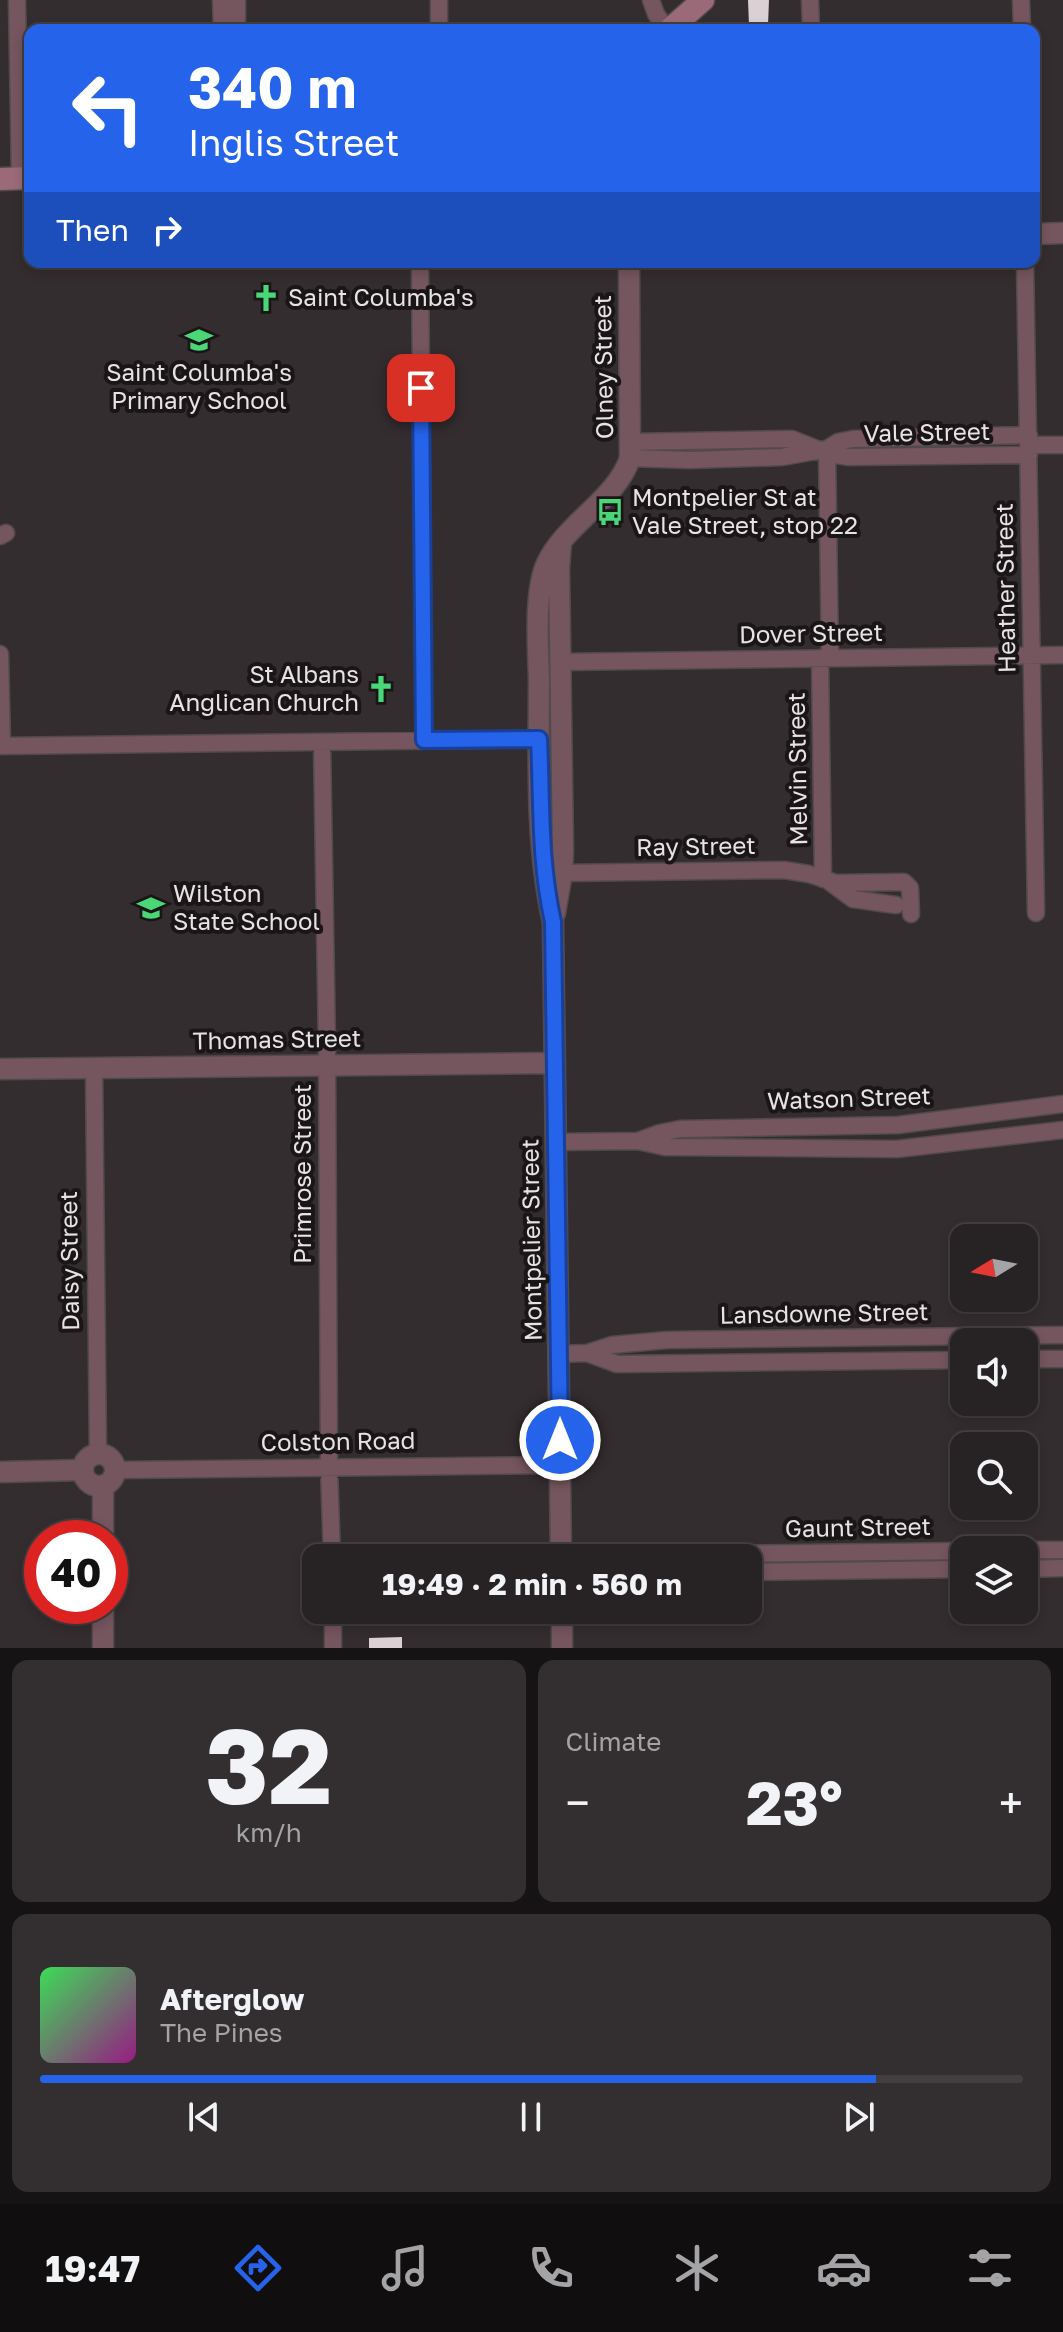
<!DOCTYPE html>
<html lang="en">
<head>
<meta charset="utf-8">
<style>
  :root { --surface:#272223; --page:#332f30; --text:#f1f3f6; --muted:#a4a4a6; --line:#433f41; --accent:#2563eb }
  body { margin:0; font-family:"Golos Text",sans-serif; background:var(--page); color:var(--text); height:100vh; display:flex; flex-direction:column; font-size:30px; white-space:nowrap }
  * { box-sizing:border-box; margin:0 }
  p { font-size:26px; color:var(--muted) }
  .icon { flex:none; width:44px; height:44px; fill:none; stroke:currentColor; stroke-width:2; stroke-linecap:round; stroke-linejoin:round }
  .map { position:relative; height:1648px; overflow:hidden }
  .details { display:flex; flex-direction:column; gap:12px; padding:12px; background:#151313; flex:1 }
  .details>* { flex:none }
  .banner { position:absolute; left:24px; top:24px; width:1016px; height:244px; border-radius:16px; box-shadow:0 4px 12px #0003,0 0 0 2px var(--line); background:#2563eb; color:#fff; overflow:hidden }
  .needle { width:52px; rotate:260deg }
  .buttons { position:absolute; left:950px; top:1224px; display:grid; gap:16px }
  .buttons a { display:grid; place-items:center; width:88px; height:88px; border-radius:16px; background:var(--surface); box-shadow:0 4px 12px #0003,0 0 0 2px var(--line); font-size:40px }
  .speed { position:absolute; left:24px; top:1520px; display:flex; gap:16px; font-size:40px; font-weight:700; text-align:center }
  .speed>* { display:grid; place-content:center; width:104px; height:104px; border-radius:50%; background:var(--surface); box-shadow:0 4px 12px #0003,0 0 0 2px var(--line); line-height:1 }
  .speed .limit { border:12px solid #d22; background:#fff; color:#111 }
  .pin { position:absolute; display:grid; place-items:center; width:68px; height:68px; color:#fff; margin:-34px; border-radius:16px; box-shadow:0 4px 12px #0006 }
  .me { position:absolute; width:88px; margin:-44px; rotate:0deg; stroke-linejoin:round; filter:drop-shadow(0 0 6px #0008) }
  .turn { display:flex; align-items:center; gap:28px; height:168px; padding:0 32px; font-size:36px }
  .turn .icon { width:104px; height:104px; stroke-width:2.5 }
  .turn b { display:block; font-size:56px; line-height:68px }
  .then { display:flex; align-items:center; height:76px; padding:0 32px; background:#0003; gap:16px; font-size:30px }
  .big { font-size:60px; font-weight:700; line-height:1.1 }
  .details .card { flex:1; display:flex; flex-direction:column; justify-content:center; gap:12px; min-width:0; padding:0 28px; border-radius:16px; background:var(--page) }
  .details .dial { align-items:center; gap:0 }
  .dial b { font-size:104px; line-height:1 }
  .song { display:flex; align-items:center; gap:24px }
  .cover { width:96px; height:96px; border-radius:12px; background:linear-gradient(135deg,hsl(130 70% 55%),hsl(310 70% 35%)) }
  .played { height:8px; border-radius:4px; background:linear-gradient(90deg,var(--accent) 85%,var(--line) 85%) }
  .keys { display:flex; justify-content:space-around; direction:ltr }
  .heat { display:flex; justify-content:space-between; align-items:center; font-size:44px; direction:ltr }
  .details .tiles { flex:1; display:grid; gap:12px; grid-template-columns:1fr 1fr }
  .card:last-child { grid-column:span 2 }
  .trip { position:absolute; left:302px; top:1544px; width:460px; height:80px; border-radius:16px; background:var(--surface); box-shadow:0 4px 12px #0003,0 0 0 2px var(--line); font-weight:700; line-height:80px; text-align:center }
  .dock { display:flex; height:128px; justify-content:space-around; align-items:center; background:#100e0e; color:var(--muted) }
  .dock .icon { width:56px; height:56px }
  .dock .active { color:var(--accent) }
  .dock b { font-size:36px; color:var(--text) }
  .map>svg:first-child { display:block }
  .building { fill:#dbd1d4 }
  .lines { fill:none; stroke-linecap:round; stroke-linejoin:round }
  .minor-casing { stroke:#514a4c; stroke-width:19 }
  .tertiary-casing { stroke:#514a4c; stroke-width:23 }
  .secondary-casing { stroke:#514a4c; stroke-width:25 }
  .minor { stroke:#75555e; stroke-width:16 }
  .tertiary { stroke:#75555e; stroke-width:20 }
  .secondary { stroke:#9b6a78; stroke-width:22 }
  .route-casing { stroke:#184099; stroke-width:20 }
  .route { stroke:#2563eb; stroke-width:14 }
  .labels { text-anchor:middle; stroke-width:8; stroke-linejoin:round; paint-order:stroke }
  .poi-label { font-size:24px; fill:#e7e2e4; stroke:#1a1617; text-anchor:start }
  .street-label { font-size:24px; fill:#e7e2e4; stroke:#1a1617 }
</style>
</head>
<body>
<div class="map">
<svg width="1063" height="1648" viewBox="0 0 1063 1648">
  <rect width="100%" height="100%" fill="#342d2f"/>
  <!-- building -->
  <path class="building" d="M748,0H769L768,25H749Z
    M402,1637V1648H369V1638Z"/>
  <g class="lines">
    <!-- minor casing -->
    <g class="minor-casing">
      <path id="minor" d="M17,0L20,178
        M221,0L222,30
        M237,0V30
        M439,0V30
        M651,0L656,14L667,30
        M810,0L811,30
        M1021,0L1022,30
        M420,262L424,740
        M1025,262L1036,913
        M631,442L792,439L817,449
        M1029,445H1063
        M827,449L830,658
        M827,449L836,455L848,457L1029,455
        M630,458L690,460L782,457L827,449L838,442L853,439L1029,435
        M0,536L6,533
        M0,654L2,746
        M820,658L823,879
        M560,662L1063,655
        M322,743L327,1046L329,1468L332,1558
        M0,746L539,739
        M562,873L784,870L809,874L836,883L904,882L910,888L911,914
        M830,882L853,899L896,905
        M94,1068L98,1454
        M638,1141L660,1133L680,1129L898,1125L1063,1104
        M556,1142L638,1141L665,1147L897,1149L1063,1130
        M587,1353L617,1364L964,1360
        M559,1354L587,1353L612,1345L667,1340L1063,1335
        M1024,1359H1063
        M115,1470L560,1465
        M1024,1550H1063
        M561,1556L964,1551
        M1024,1569L1063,1568
        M748,1572L964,1569
        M333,1610V1648"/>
    </g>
    <!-- tertiary casing -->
    <g class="tertiary-casing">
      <path id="tertiary" d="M1034,234L1063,233
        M555,913L562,873L563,851L559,568L561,542
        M0,1069L555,1063
        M83 1470a16 16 0 1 1 32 0a16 16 0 1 1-32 0Z
        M0,1472L83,1470
        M103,1538V1486
        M561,1558L553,922C535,842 539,759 539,678C538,647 534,590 547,563C566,523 617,499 630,458L629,262
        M562,1610V1648
        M103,1648V1606"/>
    </g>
    <!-- secondary casing -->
    <g class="secondary-casing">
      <path id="secondary" d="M669,30L703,0
        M0,179L30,178"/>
    </g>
    <!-- minor -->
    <use href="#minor" class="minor"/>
    <!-- tertiary -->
    <use href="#tertiary" class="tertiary"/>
    <!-- secondary -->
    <use href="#secondary" class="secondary"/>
  </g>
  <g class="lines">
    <!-- route casing -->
    <g class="route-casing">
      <path id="route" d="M421,388L424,740L539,739C542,803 539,859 553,922L560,1440"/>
    </g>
    <!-- route -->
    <use href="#route" class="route"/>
  </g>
  <!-- icons -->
  <defs>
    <g id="church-bare" transform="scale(2.16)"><path d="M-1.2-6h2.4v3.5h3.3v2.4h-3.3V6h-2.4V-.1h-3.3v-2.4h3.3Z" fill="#4ad778" stroke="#1a1617" stroke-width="2.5" paint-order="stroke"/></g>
    <g id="school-bare" transform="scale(2.16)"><path d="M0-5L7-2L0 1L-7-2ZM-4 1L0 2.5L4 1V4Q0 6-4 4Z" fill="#4ad778" stroke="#1a1617" stroke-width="2.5" paint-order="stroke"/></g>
    <g id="bus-bare" transform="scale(2.16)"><path d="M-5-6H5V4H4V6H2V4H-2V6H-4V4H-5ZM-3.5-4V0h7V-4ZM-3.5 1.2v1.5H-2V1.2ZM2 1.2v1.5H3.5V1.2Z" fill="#4ad778" stroke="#1a1617" stroke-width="2.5" paint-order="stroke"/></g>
  </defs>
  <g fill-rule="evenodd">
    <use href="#church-bare" x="266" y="298"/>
    <use href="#school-bare" x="199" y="340"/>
    <use href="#bus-bare" x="610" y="512"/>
    <use href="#church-bare" x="381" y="689"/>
    <use href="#school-bare" x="151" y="908"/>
  </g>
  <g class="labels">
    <!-- poi labels -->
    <g class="poi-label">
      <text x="288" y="306">Saint Columba's</text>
      <text x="199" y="381" text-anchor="middle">Saint Columba's<tspan x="199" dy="28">Primary School</tspan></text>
      <text x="632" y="506">Montpelier St at<tspan x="632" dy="28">Vale Street, stop 22</tspan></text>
      <text x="359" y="683" text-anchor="end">St Albans<tspan x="359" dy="28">Anglican Church</tspan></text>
      <text x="173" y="902">Wilston<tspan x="173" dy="28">State School</tspan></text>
    </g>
    <!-- street labels -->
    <g class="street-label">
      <text transform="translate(604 367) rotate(-91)" y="8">Olney Street</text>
      <text transform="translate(927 433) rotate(-1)" y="8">Vale Street</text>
      <text transform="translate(1006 588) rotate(-91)" y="8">Heather Street</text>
      <text transform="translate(811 634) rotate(-1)" y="8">Dover Street</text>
      <text transform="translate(798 769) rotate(-91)" y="8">Melvin Street</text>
      <text transform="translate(696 847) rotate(-1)" y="8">Ray Street</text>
      <text transform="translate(277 1040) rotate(-1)" y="8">Thomas Street</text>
      <text transform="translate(849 1099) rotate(-2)" y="8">Watson Street</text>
      <text transform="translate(303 1174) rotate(-90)" y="8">Primrose Street</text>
      <text transform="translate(532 1240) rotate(-91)" y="8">Montpelier Street</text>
      <text transform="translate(70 1261) rotate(-91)" y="8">Daisy Street</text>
      <text transform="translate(824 1314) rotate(-1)" y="8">Lansdowne Street</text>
      <text transform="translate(338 1442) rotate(-1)" y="8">Colston Road</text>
      <text transform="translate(858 1528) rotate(-1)" y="8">Gaunt Street</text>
    </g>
  </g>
</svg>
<div class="buttons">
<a><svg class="needle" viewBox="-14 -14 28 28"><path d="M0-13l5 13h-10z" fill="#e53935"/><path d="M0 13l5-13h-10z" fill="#a4a4a6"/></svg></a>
<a><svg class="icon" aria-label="sound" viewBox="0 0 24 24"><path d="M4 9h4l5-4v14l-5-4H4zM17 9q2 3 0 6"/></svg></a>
<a><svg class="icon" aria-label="search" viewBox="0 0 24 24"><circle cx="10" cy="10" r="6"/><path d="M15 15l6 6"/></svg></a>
<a><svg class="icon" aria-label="layers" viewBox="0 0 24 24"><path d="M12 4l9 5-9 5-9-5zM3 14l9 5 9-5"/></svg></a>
</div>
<div class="speed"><div class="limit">40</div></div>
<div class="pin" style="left:421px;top:388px;background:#d93025"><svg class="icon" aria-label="arrive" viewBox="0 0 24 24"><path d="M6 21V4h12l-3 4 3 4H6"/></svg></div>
<svg class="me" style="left:560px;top:1440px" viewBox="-20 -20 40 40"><circle r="17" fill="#2563eb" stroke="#fff" stroke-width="3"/><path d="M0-11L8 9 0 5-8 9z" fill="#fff"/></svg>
<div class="trip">19:49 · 2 min · 560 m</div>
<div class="banner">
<div class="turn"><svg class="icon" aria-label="left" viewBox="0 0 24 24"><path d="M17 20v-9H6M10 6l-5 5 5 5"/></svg><div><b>340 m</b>Inglis Street</div></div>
<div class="then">Then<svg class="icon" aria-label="right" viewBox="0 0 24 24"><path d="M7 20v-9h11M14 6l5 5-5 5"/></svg></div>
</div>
</div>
<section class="details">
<div class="tiles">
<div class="card dial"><b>32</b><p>km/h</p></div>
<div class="card"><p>Climate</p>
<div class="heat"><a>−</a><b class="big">23°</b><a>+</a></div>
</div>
<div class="card">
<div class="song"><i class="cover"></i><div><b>Afterglow</b><p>The Pines</p></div></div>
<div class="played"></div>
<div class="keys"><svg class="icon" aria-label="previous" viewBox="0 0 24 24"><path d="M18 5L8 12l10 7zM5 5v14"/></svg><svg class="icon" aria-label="pause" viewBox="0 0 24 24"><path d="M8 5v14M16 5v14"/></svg><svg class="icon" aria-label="next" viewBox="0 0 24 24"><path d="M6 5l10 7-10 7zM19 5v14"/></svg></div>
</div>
</div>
</section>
<nav class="dock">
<b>19:47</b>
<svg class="icon active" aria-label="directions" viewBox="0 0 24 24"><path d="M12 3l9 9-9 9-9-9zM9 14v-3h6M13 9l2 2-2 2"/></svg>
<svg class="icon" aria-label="music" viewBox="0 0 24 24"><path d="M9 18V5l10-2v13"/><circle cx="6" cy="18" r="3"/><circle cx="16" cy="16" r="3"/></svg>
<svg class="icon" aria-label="phone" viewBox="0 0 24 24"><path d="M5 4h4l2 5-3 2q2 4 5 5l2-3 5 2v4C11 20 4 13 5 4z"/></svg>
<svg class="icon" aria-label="climate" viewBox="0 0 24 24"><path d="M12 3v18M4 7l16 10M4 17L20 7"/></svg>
<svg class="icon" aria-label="car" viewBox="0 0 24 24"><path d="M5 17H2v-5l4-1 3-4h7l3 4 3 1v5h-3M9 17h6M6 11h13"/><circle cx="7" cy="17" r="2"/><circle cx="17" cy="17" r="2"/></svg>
<svg class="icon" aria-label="filters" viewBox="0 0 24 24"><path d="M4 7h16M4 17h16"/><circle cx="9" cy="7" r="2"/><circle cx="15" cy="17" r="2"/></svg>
</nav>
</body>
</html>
